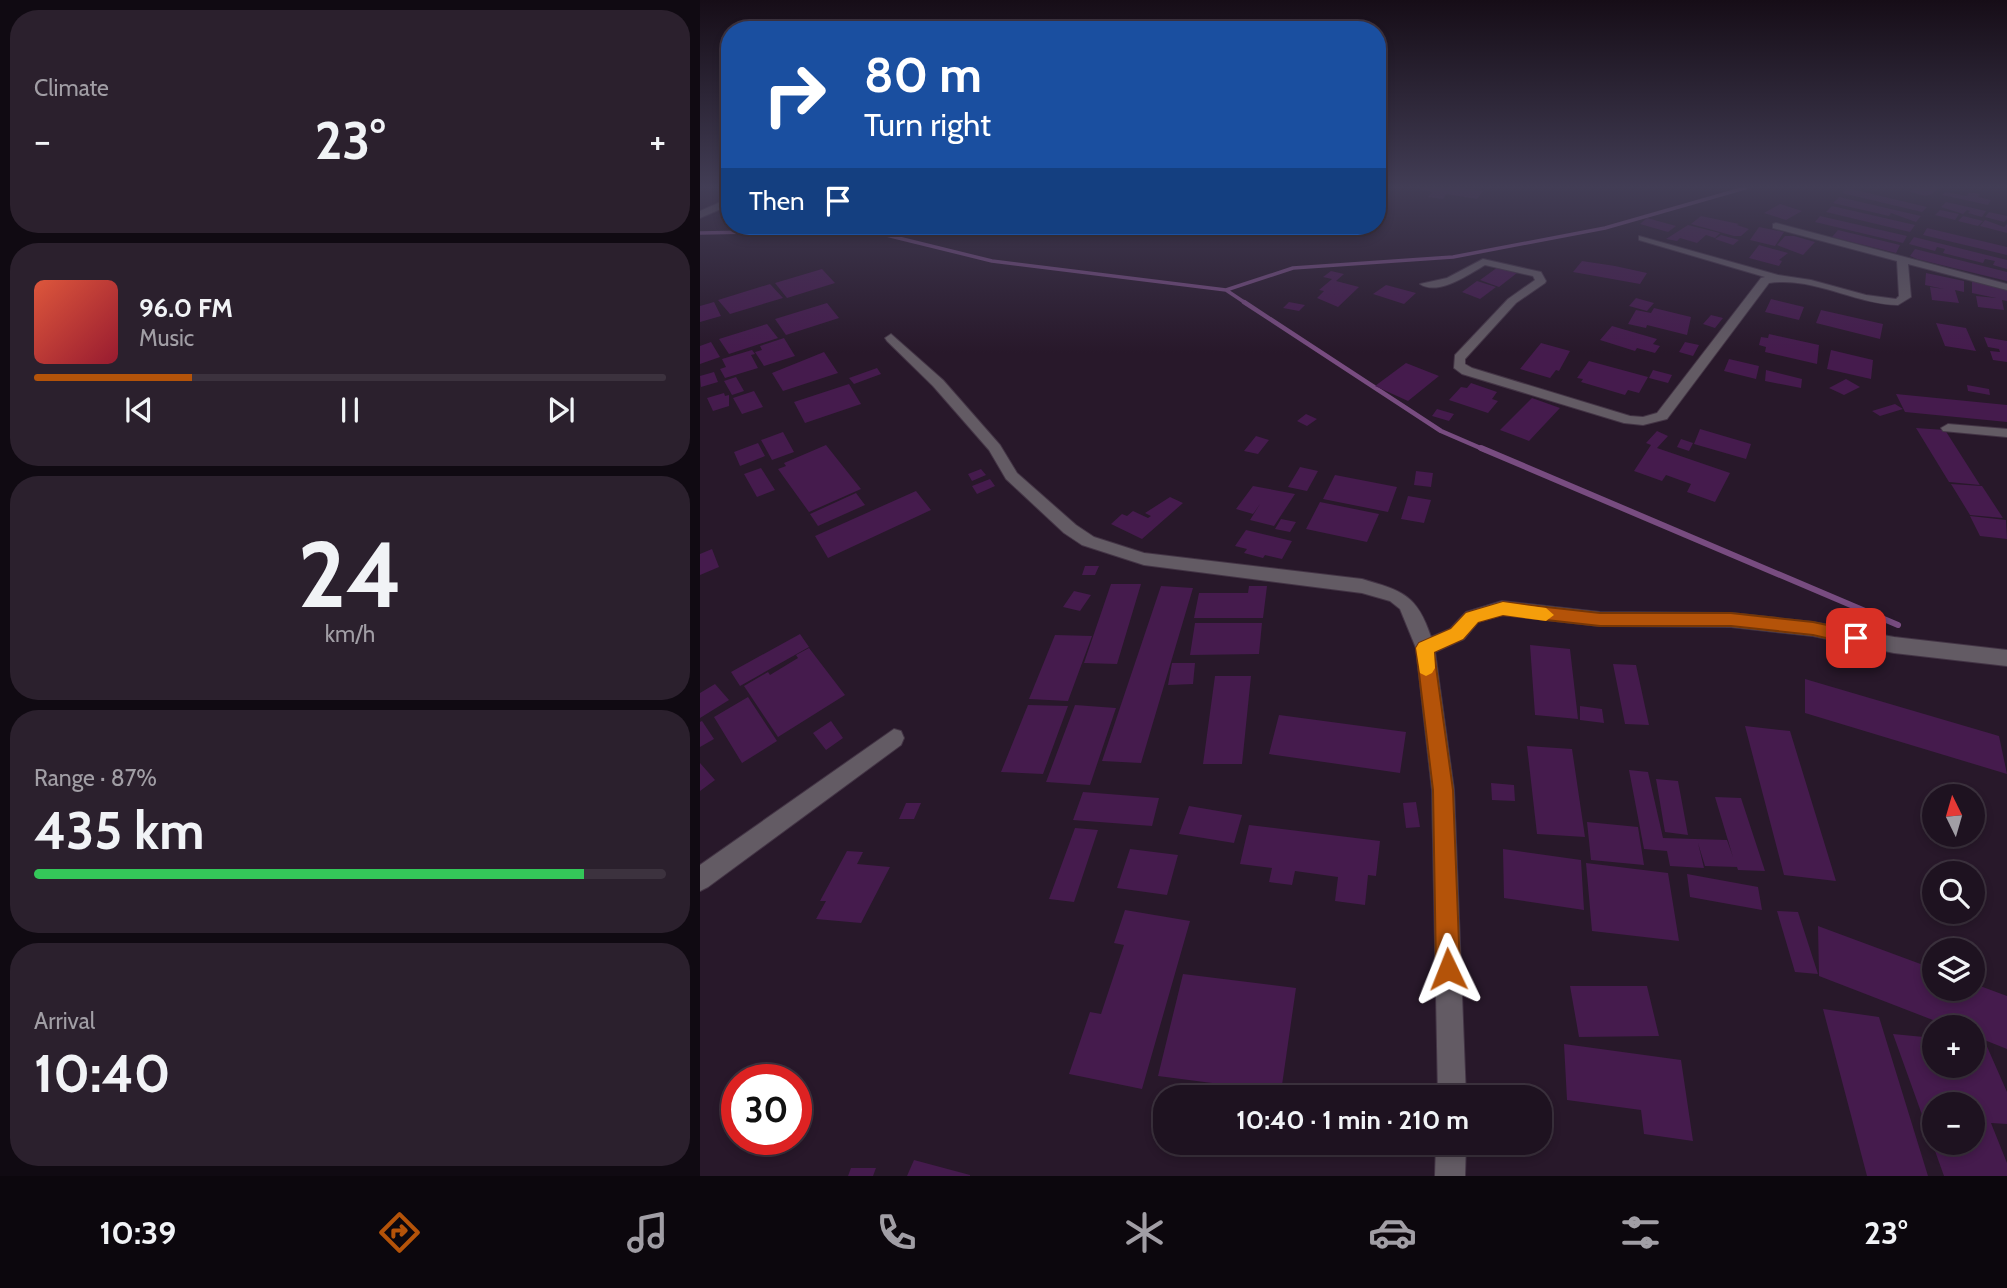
<!DOCTYPE html>
<html lang="en">
<head>
<meta charset="utf-8">
<style>
  :root { --surface:#1e1220; --page:#2b202d; --text:#f1f3f6; --muted:#a19ea5; --line:#3c323e; --accent:#b45309 }
  body { margin:0; font-family:Cabin,sans-serif; background:var(--page); color:var(--text); height:100vh; display:flex; flex-direction:column; font-size:26px; white-space:nowrap }
  * { box-sizing:border-box; margin:0 }
  p { font-size:23px; color:var(--muted) }
  .icon { flex:none; width:38px; height:38px; fill:none; stroke:currentColor; stroke-width:2; stroke-linecap:round; stroke-linejoin:round }
  .map { position:relative; flex:1; overflow:hidden }
  .side { display:flex; flex-direction:column; gap:10px; padding:10px; background:#100a12; width:700px }
  .side>* { flex:none }
  .guide { position:absolute; left:21px; top:21px; width:665px; height:214px; border-radius:28px; box-shadow:0 4px 10px #0003,0 0 0 2px var(--line); background:#1a4fa0; color:#fff; overflow:hidden }
  .needle { width:46px; rotate:355deg }
  .fabs { position:absolute; left:1222px; top:784px; display:grid; gap:14px }
  .fabs a { display:grid; place-items:center; width:63px; height:63px; border-radius:50%; background:var(--surface); box-shadow:0 4px 10px #0003,0 0 0 2px var(--line); font-size:35px }
  .speed { position:absolute; left:21px; top:1064px; display:flex; gap:14px; font-size:35px; font-weight:700; text-align:center }
  .speed>* { display:grid; place-content:center; width:91px; height:91px; border-radius:50%; background:var(--surface); box-shadow:0 4px 10px #0003,0 0 0 2px var(--line); line-height:1 }
  .speed .limit { border:10px solid #d22; background:#fff; color:#111 }
  .pin { position:absolute; display:grid; place-items:center; width:60px; height:60px; color:#fff; margin:-30px; border-radius:14px; box-shadow:0 4px 10px #0006 }
  .me { position:absolute; width:77px; margin:-38px; rotate:358deg; stroke-linejoin:round; filter:drop-shadow(0 0 5px #0008) }
  .turn { display:flex; align-items:center; gap:24px; height:147px; padding:0 28px; font-size:32px }
  .turn .icon { width:91px; height:91px; stroke-width:2.5 }
  .turn b { display:block; font-size:49px; line-height:60px }
  .then { display:flex; align-items:center; height:66px; padding:0 28px; background:#0003; gap:14px; font-size:26px }
  .big { font-size:52px; font-weight:700; line-height:1.1 }
  .side .card { flex:1; display:flex; flex-direction:column; justify-content:center; gap:10px; min-width:0; padding:0 24px; border-radius:28px; background:var(--page) }
  .side .dial { align-items:center; gap:0 }
  .dial b { font-size:91px; line-height:1 }
  .song { display:flex; align-items:center; gap:21px }
  .cover { width:84px; height:84px; border-radius:10px; background:linear-gradient(135deg,hsl(10 70% 55%),hsl(350 70% 35%)) }
  .played { height:7px; border-radius:4px; background:linear-gradient(90deg,var(--accent) 25%,var(--line) 25%) }
  .keys { display:flex; justify-content:space-around; direction:ltr }
  .heat { display:flex; justify-content:space-between; align-items:center; font-size:38px; direction:ltr }
  .charge { height:10px; border-radius:5px; background:linear-gradient(90deg,#34c759 87%,var(--line) 0) }
  .trip { position:absolute; left:453px; top:1085px; width:399px; height:70px; border-radius:28px; background:var(--surface); box-shadow:0 4px 10px #0003,0 0 0 2px var(--line); font-weight:700; line-height:70px; text-align:center }
  .tabs { display:flex; height:112px; justify-content:space-around; align-items:center; background:#0c070d; color:var(--muted) }
  .tabs .icon { width:49px; height:49px }
  .tabs .active { color:var(--accent) }
  .tabs b { font-size:32px; color:var(--text) }
  main { display:flex; flex:1; min-height:0 }
  .map>svg:first-child { display:block }
  .lines { fill:none; stroke-linecap:round; stroke-linejoin:round }
  .stream-far2 { stroke:#784c80; stroke-width:3.5 }
  .stream-far1 { stroke:#784c80; stroke-width:4.5 }
  .stream { stroke:#784c80; stroke-width:6 }
  .building { fill:#451b4d; fill-rule:evenodd }
  .minor-casing { stroke:#433445; stroke-width:2 }
  .minor { fill:#635b64; fill-rule:evenodd }
  .route { fill:#b45309; stroke:#753606; stroke-width:2 }
  .slow { fill:#f59e0b }
</style>
</head>
<body>
<main>
<section class="side">
<div class="card"><p>Climate</p>
<div class="heat"><a>−</a><b class="big">23°</b><a>+</a></div>
</div>
<div class="card">
<div class="song"><i class="cover"></i><div><b>96.0 FM</b><p>Music</p></div></div>
<div class="played"></div>
<div class="keys"><svg class="icon" aria-label="previous" viewBox="0 0 24 24"><path d="M18 5L8 12l10 7zM5 5v14"/></svg><svg class="icon" aria-label="pause" viewBox="0 0 24 24"><path d="M8 5v14M16 5v14"/></svg><svg class="icon" aria-label="next" viewBox="0 0 24 24"><path d="M6 5l10 7-10 7zM19 5v14"/></svg></div>
</div>
<div class="card dial"><b>24</b><p>km/h</p></div>
<div class="card"><p>Range · 87%</p><b class="big">435 km</b><div class="charge"></div></div>
<div class="card"><p>Arrival</p><b class="big">10:40</b></div>
</section>
<div class="map">
<svg width="1307" height="1176" viewBox="0 0 1307 1176">
  <rect width="100%" height="100%" fill="#28182a"/>
  <g class="lines">
    <!-- stream-far2 -->
    <path class="stream-far2" d="M0,233L166,230L292,261L526,290L593,268L753,257L905,228L1045,188
      M526,290L547,304"/>
    <!-- stream-far1 -->
    <path class="stream-far1" d="M544,302L741,431L785,450"/>
    <!-- stream -->
    <path class="stream" d="M781,448L1198,625"/>
  </g>
  <!-- building -->
  <path class="building" d="M716,188H765L783,191L777,199L746,194L743,199L728,197L732,192Z
    M1147,188L1227,207L1222,212L1142,193Z
    M1213,188H1237L1232,194L1226,196L1210,192Z
    M1245,192L1267,196L1269,193H1274L1280,194L1278,197L1291,200L1288,205L1242,195Z
    M1139,197L1221,216L1216,222L1191,213L1189,216L1133,203Z
    M1246,202L1286,211L1282,217L1268,213L1270,211L1267,210L1263,214L1241,207Z
    M1080,204L1102,211L1086,220L1064,213Z
    M1132,206L1215,225L1210,232L1126,212Z
    M1240,210L1259,214L1255,220L1235,215Z
    M1289,212L1307,216V219L1304,222L1285,217Z
    M1001,216L1039,224L1037,225L1049,229L1041,236H1034L991,224Z
    M1120,216L1207,236L1203,243L1115,222Z
    M1263,216L1283,221L1278,226L1258,221Z
    M947,218L976,226L968,232L940,224Z
    M1285,220L1304,227L1307,224V233L1280,226Z
    M988,225L1020,233L1015,238L1006,235L997,243L980,238L977,241L966,239Z
    M1059,227L1084,232L1075,246L1050,240Z
    M1227,228L1307,247V255L1223,235Z
    M1138,230L1200,245L1196,253L1132,237Z
    M1021,235L1039,240L1033,245L1015,239Z
    M1085,236H1094L1115,242L1103,255L1077,245Z
    M1214,237L1307,260V269L1293,265L1295,261L1285,259L1283,263L1243,253L1245,249L1237,247L1235,251L1209,244Z
    M1059,245L1073,249L1088,253L1079,260L1082,261L1079,266L1049,258Z
    M1215,249L1307,272V281L1217,259L1210,256Z
    M882,261L915,266L947,273L940,284L873,272Z
    M798,267L817,273L799,287L780,280Z
    M122,269L135,283L87,298L75,283Z
    M631,271L644,274L636,281L659,287L638,307L617,298L624,291L619,290L632,279L623,277Z
    M1226,273L1264,281V292L1255,290L1259,303L1232,300L1230,287L1244,289L1225,285Z
    M1276,280L1307,289V301L1302,300L1304,310L1278,307L1276,296L1296,298L1272,293V281Z
    M777,281L796,287L780,299L762,292Z
    M70,284L83,298L30,314L18,300Z
    M686,285L716,293L704,304L673,294Z
    M936,298L954,303L947,311L929,306Z
    M1071,299L1104,307L1099,320L1065,312Z
    M14,302L21,316L0,322V306Z
    M589,302L605,305L599,311L583,308Z
    M127,303L139,318L86,335L75,319Z
    M954,308L991,317L987,335L947,325L946,328L928,324L936,310L951,313Z
    M1121,310L1183,324L1180,339L1116,323Z
    M1011,315L1023,318L1015,328L1003,324Z
    M1236,323L1266,328L1276,351L1245,346Z
    M67,324L78,338L29,354L19,339Z
    M912,326L957,339L953,344L960,346L955,353L937,348L935,351L900,340Z
    M1069,334L1119,345L1117,364L1065,352L1066,347L1059,345L1061,337L1068,338Z
    M1284,337L1307,341V362L1293,360L1290,351L1300,352L1299,349L1288,347Z
    M84,338L95,356L64,366L55,352L62,350L60,346Z
    M11,342L20,357L0,364V346Z
    M985,342L999,345L993,356L979,352Z
    M841,343L870,351L859,371L856,370L850,378L820,369Z
    M52,350L55,354L51,355L58,368L25,378L20,369L26,367L22,359Z
    M1131,350L1173,360L1171,379L1127,369Z
    M124,352L138,373L83,391L72,373Z
    M1029,359L1059,366L1056,379L1024,371Z
    M889,361L948,377L939,393L928,390L925,395L881,382L883,379L877,378Z
    M706,363L739,376L708,401L675,386Z
    M177,368L181,374L154,384L149,378Z
    M953,370L972,375L968,383L949,378Z
    M1066,370L1102,379L1101,388L1065,381Z
    M14,372L18,382L1,387L0,376Z
    M36,377L44,391L32,395L24,381Z
    M1146,379L1160,387L1144,395L1129,388Z
    M771,383L797,392L792,399L798,401L788,413L749,400L761,387L767,388Z
    M149,384L161,404L105,423L94,402Z
    M1267,385L1289,389L1290,395L1268,391Z
    M54,391L63,407L42,414L33,398Z
    M24,393L25,396L29,395V406L13,411L7,398Z
    M1196,394L1307,405V422L1205,412Z
    M832,398L860,408L829,441L800,430Z
    M1195,404L1203,409L1180,416L1172,411Z
    M737,409L754,414L749,421L732,416Z
    M606,414L617,419L607,426L597,421Z
    M1216,428L1245,430L1280,485L1249,482Z
    M1000,429L1051,444L1046,459L994,444Z
    M957,431L968,436L957,448L1030,473L1015,502L987,492L991,484L966,475L962,481L934,471L951,445L946,443Z
    M83,432L94,452L72,460L61,440Z
    M556,436L569,440L558,454L544,451Z
    M981,439L993,443L989,451L977,447Z
    M58,443L65,456L40,466L34,452Z
    M126,445L161,489L109,512L78,469L86,466L84,463Z
    M600,467L618,471L607,491L588,487Z
    M61,468L75,490L57,497L44,474Z
    M281,469L286,475L272,481L268,474Z
    M716,471L733,473L731,487L714,485Z
    M635,475L697,487L688,512L623,499Z
    M290,479L295,486L277,494L272,486Z
    M1251,484L1282,486L1303,518L1270,515Z
    M553,486L595,494L574,526L550,520L560,504L553,514L536,509Z
    M216,491L231,510L128,558L115,536Z
    M156,493L165,505L118,526L110,514Z
    M708,496L731,500L724,523L701,519Z
    M470,497L483,503L442,539L411,524L422,514L427,516L433,511L448,518L451,516L445,513Z
    M620,502L679,514L667,542L606,529Z
    M1270,516L1306,520L1307,539L1280,536Z
    M581,519L596,522L590,532L575,529Z
    M546,530L592,541L582,559L565,555L563,558L544,553L547,549L535,546Z
    M12,549L19,567L0,575V554Z
    M385,566H399L395,575H382Z
    M411,584H441L417,664L384,663Z
    M461,586L493,588L441,763L402,761Z
    M549,586H567L563,618H494L499,593H548Z
    M374,591L391,595L380,611L363,607Z
    M495,623H562L559,654L490,655Z
    M100,634L109,647L40,686L31,672Z
    M355,635L392,636L368,701L329,699Z
    M830,645L870,649L878,719L835,715Z
    M109,648L145,695L78,737L44,686L68,672L70,675L98,658L96,655Z
    M472,663H495L493,684L468,685Z
    M913,664L936,665L949,725L925,724Z
    M515,676H551L542,764H503Z
    M1105,679L1299,736L1307,774L1105,713Z
    M15,684L29,700L0,718V693Z
    M48,697L77,741L42,763L14,717Z
    M328,705L368,706L343,774L301,772Z
    M375,705L416,708L390,785L346,782Z
    M880,706L902,709L904,723L880,720Z
    M579,715L706,732L700,773L569,754Z
    M2,721L14,739L0,747V722Z
    M131,721L143,738L126,750L113,733Z
    M1045,726L1090,731L1136,881L1084,875Z
    M827,746L872,749L885,837L837,834Z
    M0,763L15,780L0,791Z
    M929,770L948,772L963,838L1027,840L1033,857L1015,797L1041,798L1065,871L1038,870L1037,867L1005,866L998,843L1004,868L970,866L967,851L944,849Z
    M956,779L978,781L988,835L965,832Z
    M791,783L814,785L815,801L792,800Z
    M383,792L459,798L452,826L373,820Z
    M716,802L720,827L706,828L703,803Z
    M206,803H221L214,819H199Z
    M489,806L542,815L534,843L479,834Z
    M887,822L938,827L944,865L891,860Z
    M549,825L680,841L676,876L668,875L665,905L635,901L638,877L595,871L592,885L569,882L572,868L540,864Z
    M375,828L398,830L374,902L349,899Z
    M430,849L478,855L467,895L417,888Z
    M803,849L881,860L884,910L804,898Z
    M147,851L163,852L157,864L190,867L161,923L116,919L126,901H120Z
    M886,863L968,873L979,941L892,931Z
    M987,874L1058,887L1062,910L990,897Z
    M425,910L490,921L442,1089L369,1074L390,1012L401,1014L424,945L414,943Z
    M1077,911L1098,912L1118,974L1095,972Z
    M1118,926L1234,969V989H1272V983L1307,996V1049L1272,1035V1027H1251L1119,976Z
    M483,974L596,988L581,1092L458,1076Z
    M870,986H947L959,1036L879,1037Z
    M1123,1009L1179,1017L1228,1176H1167Z
    M1193,1034L1234,1038V1066H1272V1041L1285,1042L1307,1092V1124L1291,1123L1307,1163V1176H1244ZM1234,1104H1272V1143H1234Z
    M864,1044L981,1060L993,1141L944,1134L941,1110L867,1100Z
    M214,1160L270,1175V1176H207Z
    M151,1168H176L173,1176H148Z"/>
  <g class="lines">
    <!-- minor casing -->
    <g class="minor-casing">
      <path id="minor" d="M30,198V205L0,218V211Z
        M1076,223L1307,284V290L1208,264L1211,297L1198,305C1155,304 1112,276 1069,283L967,419L943,425L924,423L762,374L754,368L755,355L808,299L835,280L833,276L785,265C768,275 738,296 720,284L747,278L783,259L841,272L846,281L845,283L816,303L765,359V364L772,368L930,416L943,417L957,413L1061,278L1065,277L939,240V236L1078,275L1111,280L1166,295L1196,299L1199,296L1197,261L1073,228V224Z
        M191,334L243,380L300,445L317,473L376,525L394,537L444,553L662,579C702,591 717,594 731,637L750,629L766,612L802,601L900,612L1031,613L1113,622L1194,637L1307,650V666L1194,653L1113,636L1031,627L900,626L802,615L778,622L764,639L735,652L754,790L766,1097H738L732,790L716,648L700,609L690,601L662,593L444,565L382,545L364,533L306,479L289,450L233,386L187,341L185,338Z
        M1248,424L1307,429V437L1243,431L1241,428Z
        M194,729L201,731L204,738L201,745L8,887L0,891V865Z
        M736,1143H766L765,1176H735Z"/>
    </g>
    <!-- minor -->
    <use href="#minor" class="minor"/>
  </g>
  <!-- sky -->
  <linearGradient id="sky" x2="0" y2="1"><stop stop-color="#160d17"/><stop offset="0.53" stop-color="#423d55"/><stop offset="1" stop-color="#423d55" stop-opacity="0"/></linearGradient>
  <rect width="1307" height="353" fill="url(#sky)"/>
  <!-- route -->
  <path class="route" d="M803,602L900,613H1031L1113,622L1156,631L1162,633L1164,638L1162,643L1156,645L1113,635L1031,626H900L803,615L778,622L763,639L734,652L753,790L760,969L756,977L748,980L740,977L736,969L733,790L716,648L719,643L751,629L766,613Z"/>
  <!-- slow -->
  <path class="slow" d="M803,602L846,608L854,615L846,621L803,615L778,622L763,639L734,652L735,668L732,673L726,676L720,673L716,648L719,643L751,629L766,613Z"/>
</svg>
<div class="fabs">
<a><svg class="needle" viewBox="-14 -14 28 28"><path d="M0-13l5 13h-10z" fill="#e53935"/><path d="M0 13l5-13h-10z" fill="#a19ea5"/></svg></a>
<a><svg class="icon" aria-label="search" viewBox="0 0 24 24"><circle cx="10" cy="10" r="6"/><path d="M15 15l6 6"/></svg></a>
<a><svg class="icon" aria-label="layers" viewBox="0 0 24 24"><path d="M12 4l9 5-9 5-9-5zM3 14l9 5 9-5"/></svg></a>
<a>+</a>
<a>−</a>
</div>
<div class="speed"><div class="limit">30</div></div>
<div class="pin" style="left:1156px;top:638px;background:#d93025"><svg class="icon" aria-label="arrive" viewBox="0 0 24 24"><path d="M6 21V4h12l-3 4 3 4H6"/></svg></div>
<svg class="me" style="left:748px;top:969px" viewBox="-20 -20 40 40"><path d="M0-17L14 15 0 8-14 15z" fill="#b45309" stroke="#fff" stroke-width="4"/></svg>
<div class="trip">10:40 · 1 min · 210 m</div>
<div class="guide">
<div class="turn"><svg class="icon" aria-label="right" viewBox="0 0 24 24"><path d="M7 20v-9h11M14 6l5 5-5 5"/></svg><div><b>80 m</b>Turn right</div></div>
<div class="then">Then<svg class="icon" aria-label="arrive" viewBox="0 0 24 24"><path d="M6 21V4h12l-3 4 3 4H6"/></svg></div>
</div>
</div>
</main>
<nav class="tabs">
<b>10:39</b>
<svg class="icon active" aria-label="directions" viewBox="0 0 24 24"><path d="M12 3l9 9-9 9-9-9zM9 14v-3h6M13 9l2 2-2 2"/></svg>
<svg class="icon" aria-label="music" viewBox="0 0 24 24"><path d="M9 18V5l10-2v13"/><circle cx="6" cy="18" r="3"/><circle cx="16" cy="16" r="3"/></svg>
<svg class="icon" aria-label="phone" viewBox="0 0 24 24"><path d="M5 4h4l2 5-3 2q2 4 5 5l2-3 5 2v4C11 20 4 13 5 4z"/></svg>
<svg class="icon" aria-label="climate" viewBox="0 0 24 24"><path d="M12 3v18M4 7l16 10M4 17L20 7"/></svg>
<svg class="icon" aria-label="car" viewBox="0 0 24 24"><path d="M5 17H2v-5l4-1 3-4h7l3 4 3 1v5h-3M9 17h6M6 11h13"/><circle cx="7" cy="17" r="2"/><circle cx="17" cy="17" r="2"/></svg>
<svg class="icon" aria-label="filters" viewBox="0 0 24 24"><path d="M4 7h16M4 17h16"/><circle cx="9" cy="7" r="2"/><circle cx="15" cy="17" r="2"/></svg>
<b>23°</b>
</nav>
</body>
</html>
